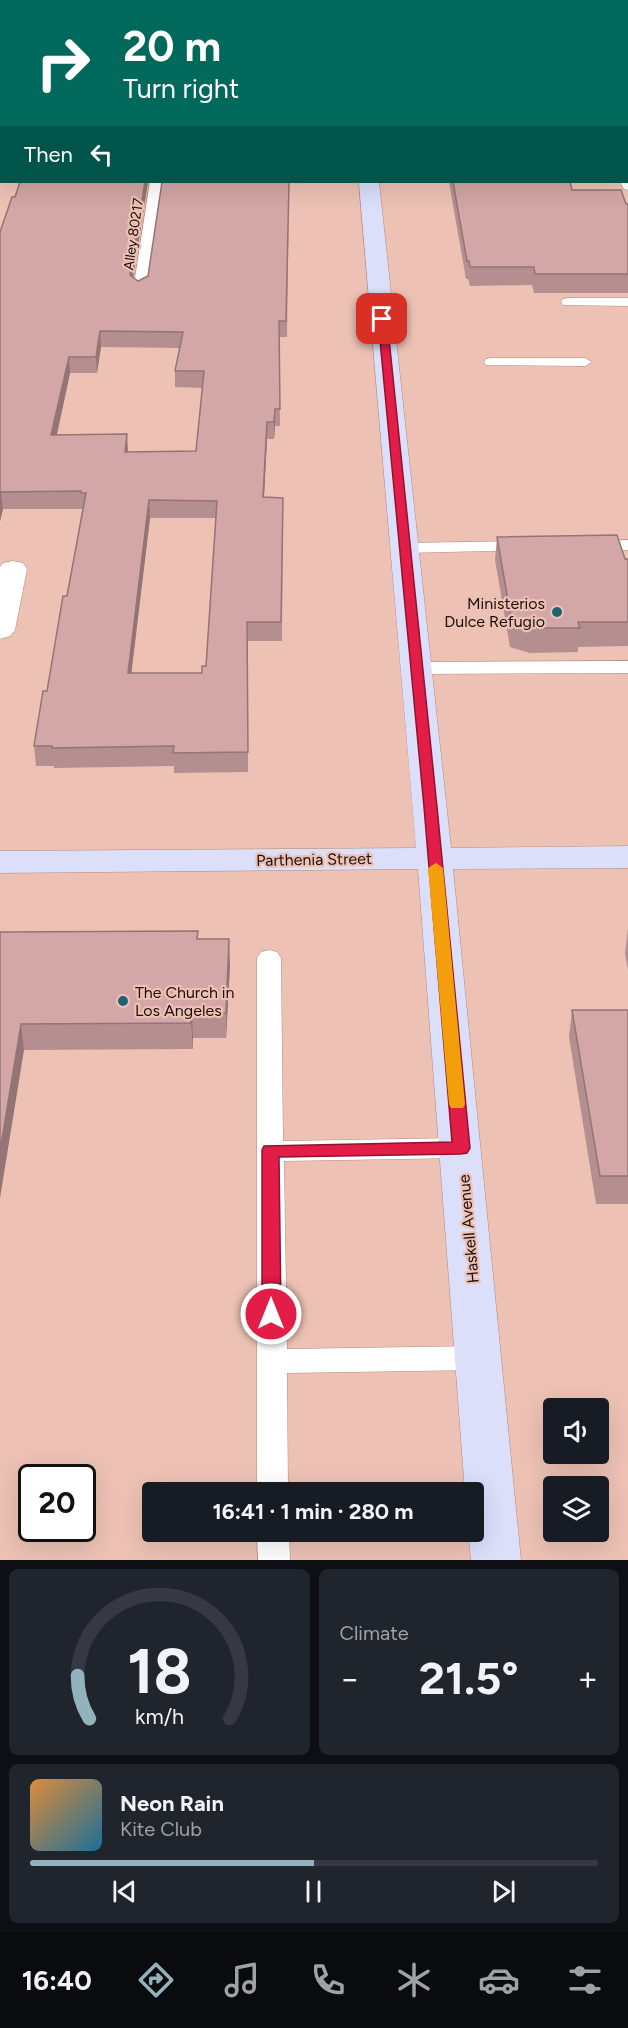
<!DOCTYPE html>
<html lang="en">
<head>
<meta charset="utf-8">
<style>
  :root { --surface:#171b24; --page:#20242c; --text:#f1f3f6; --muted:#9ea1a6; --line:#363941; --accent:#92b2bc }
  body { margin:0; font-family:Figtree,sans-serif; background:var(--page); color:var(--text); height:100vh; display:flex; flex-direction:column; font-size:22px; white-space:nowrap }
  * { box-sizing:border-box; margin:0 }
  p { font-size:20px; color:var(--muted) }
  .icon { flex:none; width:33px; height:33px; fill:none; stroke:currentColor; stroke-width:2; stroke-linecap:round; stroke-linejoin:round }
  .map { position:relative; height:1560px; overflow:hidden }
  .sheet { display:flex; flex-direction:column; gap:9px; padding:9px; background:#0d0f14; flex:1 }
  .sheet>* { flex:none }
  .guide { position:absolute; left:0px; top:0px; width:628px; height:183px; box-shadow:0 6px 24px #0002; background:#00695c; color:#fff; overflow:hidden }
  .controls { position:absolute; left:543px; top:1398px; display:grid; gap:12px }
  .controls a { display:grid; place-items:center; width:66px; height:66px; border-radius:6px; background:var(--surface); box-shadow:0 6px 24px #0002; font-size:30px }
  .speed { position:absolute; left:18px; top:1464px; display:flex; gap:12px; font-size:30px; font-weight:700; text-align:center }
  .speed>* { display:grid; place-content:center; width:78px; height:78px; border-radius:50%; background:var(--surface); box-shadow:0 6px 24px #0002; line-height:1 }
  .speed .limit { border:3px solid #111; border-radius:9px; background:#fff; color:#111 }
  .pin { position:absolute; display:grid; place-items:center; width:51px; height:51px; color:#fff; margin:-26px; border-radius:12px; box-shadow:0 3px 9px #0006 }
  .me { position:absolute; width:66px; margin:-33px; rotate:0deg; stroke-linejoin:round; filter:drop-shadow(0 0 4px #0008) }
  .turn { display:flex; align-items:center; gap:21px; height:126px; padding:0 24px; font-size:27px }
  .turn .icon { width:78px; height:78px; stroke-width:2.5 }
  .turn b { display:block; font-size:42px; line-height:51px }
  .then { display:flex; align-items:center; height:57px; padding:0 24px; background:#0003; gap:12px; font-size:22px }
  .big { font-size:45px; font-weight:700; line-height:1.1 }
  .sheet .tile { flex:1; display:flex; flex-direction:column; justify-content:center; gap:9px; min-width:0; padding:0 21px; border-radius:9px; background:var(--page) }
  .sheet .dial { align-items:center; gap:0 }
  .dial svg { height:156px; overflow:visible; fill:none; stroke:var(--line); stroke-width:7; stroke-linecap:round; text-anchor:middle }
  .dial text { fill:var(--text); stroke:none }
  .song { display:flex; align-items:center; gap:18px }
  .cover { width:72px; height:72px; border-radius:9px; background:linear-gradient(135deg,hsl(30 70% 55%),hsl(200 70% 35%)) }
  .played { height:6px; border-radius:3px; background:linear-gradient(90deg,var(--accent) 50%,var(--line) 50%) }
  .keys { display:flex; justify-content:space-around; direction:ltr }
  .heat { display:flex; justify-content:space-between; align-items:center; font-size:33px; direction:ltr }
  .sheet .tiles { flex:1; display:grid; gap:9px; grid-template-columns:1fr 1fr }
  .tile:last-child { grid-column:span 2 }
  .trip { position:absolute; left:142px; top:1482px; width:342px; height:60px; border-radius:6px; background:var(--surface); box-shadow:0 6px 24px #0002; font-weight:700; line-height:60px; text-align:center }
  .dock { display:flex; height:96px; justify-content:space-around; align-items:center; background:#090b0e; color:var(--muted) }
  .dock .icon { width:42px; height:42px }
  .dock .current { color:var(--accent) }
  .dock b { font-size:27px; color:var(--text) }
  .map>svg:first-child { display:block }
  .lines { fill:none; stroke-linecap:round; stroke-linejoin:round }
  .service-casing { stroke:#b48c7f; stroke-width:1 }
  .minor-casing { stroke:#b48c7f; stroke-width:1 }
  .secondary-casing { stroke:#b48c7f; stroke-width:1 }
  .service { fill:#fff; fill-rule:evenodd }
  .minor { fill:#fff; fill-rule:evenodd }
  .secondary { fill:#dcdffa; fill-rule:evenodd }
  .wall { fill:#b58f90; fill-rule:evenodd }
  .shaded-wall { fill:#947475 }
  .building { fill:#d3a6a7; stroke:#947475; stroke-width:1.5; fill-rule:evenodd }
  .route { fill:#e11d48; stroke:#92132f; stroke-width:1.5 }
  .slow { fill:#f59e0b }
  .poi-dot { fill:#1e6374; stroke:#edc2b5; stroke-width:2 }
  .labels { text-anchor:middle; stroke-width:4.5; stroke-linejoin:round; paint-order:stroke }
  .far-street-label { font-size:14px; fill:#1c0e09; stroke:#edc2b5 }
  .poi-label { font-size:16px; fill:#1c0e09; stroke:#edc2b5; text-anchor:end }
  .street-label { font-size:16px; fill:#1c0e09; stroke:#edc2b5 }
</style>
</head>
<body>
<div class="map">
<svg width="628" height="1560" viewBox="0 0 628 1560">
  <rect width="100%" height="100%" fill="#edc2b5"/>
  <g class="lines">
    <!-- service casing -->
    <g class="service-casing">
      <path id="service" d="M627,120H628V126H627Z
        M627,137H628V145H627Z
        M627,179H628V190L624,189L620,182H627Z
        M150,182H162L147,291L140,295L133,291Z
        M568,298H628V306L563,305L561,302L563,299Z
        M491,358H585L592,362L585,366L486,365L484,362L486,359Z
        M628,540V550H585L582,546L585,542Z
        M524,541L530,542L533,546L530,550L405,553L399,552L396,548L399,544L405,543Z
        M628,661V673L417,674L410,672L407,668L410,664L417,662Z
        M269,950L277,952L281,958L283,1141L461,1138L470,1141L474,1148L470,1155L461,1158L284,1161L287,1349L478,1346L488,1349L493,1358L488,1367L478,1370L287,1373L288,1492H257V958L261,952Z
        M257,1532H289L290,1560H258Z"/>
    </g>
    <!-- minor casing -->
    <g class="minor-casing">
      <path id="minor" d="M627,28H628V38H627Z
        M13,561L23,563L27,569L15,630L10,636L0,639V567L3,563Z"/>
    </g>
    <!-- secondary casing -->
    <g class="secondary-casing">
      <path id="secondary" d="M345,0H361V2H345Z
        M359,182H379L451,848L628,846V868L453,869L521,1560H471L468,1532H474V1492H465L418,869L0,873V851L416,848Z"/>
    </g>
    <!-- service -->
    <use href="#service" class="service"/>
    <!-- minor -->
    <use href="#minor" class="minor"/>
    <!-- secondary -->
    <use href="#secondary" class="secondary"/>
  </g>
  <!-- wall -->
  <path class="wall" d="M416,0H526V2H416Z
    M627,57H628V97L627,95Z
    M20,182H149H148L133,277L138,281L148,276L289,182L287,337H279L280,426H275L274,439H267L264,497L283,498L282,641H248V772L174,773V766L54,768V766H36L34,746L47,691L67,596L82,511V509H3L0,521V232L15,197ZM101,347L180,348L175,371V387L203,388L196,451L128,452L57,435L70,373H97ZM150,518H216L206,666L202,673H131Z
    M449,182H570L572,190L628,204V293H534L532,285L470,286L468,279H466Z
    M497,537L628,559V646L578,647V652L530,653L510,647L495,560Z
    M628,928V970L625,954Z
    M0,932L198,939L230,965L226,1038H193V1049L24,1050Z
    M572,1010H628V1204H596L569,1037Z"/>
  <!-- shaded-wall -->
  <path class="shaded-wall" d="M0,17H2V29H0Z
    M2,57V72L0,75V60Z
    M145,182H149H148L131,291L130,275Z
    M100,331L101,347L97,373L96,357Z
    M69,357L70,373L53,452L51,435Z
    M275,409V426L274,439V422Z
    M267,422V439L263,515V497Z
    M127,434L128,451L125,452Z
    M1,492L3,509L0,521V495Z
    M149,500L150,518L129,693L128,673Z
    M229,939L230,965L226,1038V1013Z
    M192,1013L193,1038V1049L191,1023Z
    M21,1024L24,1050L0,1198V1151Z"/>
  <!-- building -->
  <path class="building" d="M0,0H83V2H2V17H0Z
    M171,0H288V2H171Z
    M419,0H468V2H419Z
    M0,29H2V57L0,60Z
    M627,57H628V79L627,77Z
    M20,182H145L130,275L138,281L148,276L162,182H289L286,321H279L280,409H275L274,422H267L263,497L283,498L281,622H247L248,752L173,753L174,746L52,748V746H34L43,691H47L63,596H67L86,493H81V491L1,492L0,495V232L12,197H15ZM100,331L183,332L175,371H204L196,451L125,452L127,434L51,435L69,357H96ZM149,500L217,501L206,666H202V673H128Z
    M453,182H570L572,190H621L626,204H628V274H535L534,267H470L469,261H467Z
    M617,535L625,559H628V622H578L580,628H532L512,623L497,537Z
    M198,931L197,939H229L226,1013H192L191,1023L21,1024L0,1151V932Z
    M572,1010H628V1176H600Z"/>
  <!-- route -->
  <path class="route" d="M382,316L387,319L437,807L470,1148L467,1153L461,1154L279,1157L281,1314L278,1320L271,1322L265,1320L262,1314V1150L264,1146L452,1142L424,807L378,319Z"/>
  <!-- slow -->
  <path class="slow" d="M436,863L443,868L465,1104L463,1108H451L449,1104L428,868Z"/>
  <!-- markers -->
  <g class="poi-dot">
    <circle cx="557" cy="612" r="6"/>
    <circle cx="123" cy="1001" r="6"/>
  </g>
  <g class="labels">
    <!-- far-street labels -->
    <g class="far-street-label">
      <text transform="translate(133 234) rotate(-82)" y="5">Alley 80217</text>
    </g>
    <!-- poi labels -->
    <g class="poi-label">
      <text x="545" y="609">Ministerios<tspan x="545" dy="18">Dulce Refugio</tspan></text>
      <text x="135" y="998" text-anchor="start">The Church in<tspan x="135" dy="18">Los Angeles</tspan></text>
    </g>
    <!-- street labels -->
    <g class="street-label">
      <text transform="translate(314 859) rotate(-1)" y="6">Parthenia Street</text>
      <text transform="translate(468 1229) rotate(-95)" y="6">Haskell Avenue</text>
    </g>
  </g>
</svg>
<div class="controls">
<a><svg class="icon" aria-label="sound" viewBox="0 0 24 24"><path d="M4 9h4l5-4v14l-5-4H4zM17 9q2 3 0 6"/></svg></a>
<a><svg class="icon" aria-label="layers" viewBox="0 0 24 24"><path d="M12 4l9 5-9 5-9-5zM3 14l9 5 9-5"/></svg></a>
</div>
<div class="speed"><div class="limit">20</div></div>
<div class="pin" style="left:382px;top:319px;background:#d93025"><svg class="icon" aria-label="arrive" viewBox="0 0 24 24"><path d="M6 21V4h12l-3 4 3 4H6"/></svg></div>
<svg class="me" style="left:271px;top:1314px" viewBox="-20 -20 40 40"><circle r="17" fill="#e11d48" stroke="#fff" stroke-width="3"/><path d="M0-11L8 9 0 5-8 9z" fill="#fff"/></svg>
<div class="trip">16:41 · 1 min · 280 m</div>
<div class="guide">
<div class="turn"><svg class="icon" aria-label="right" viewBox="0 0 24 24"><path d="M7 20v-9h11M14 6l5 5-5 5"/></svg><div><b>20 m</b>Turn right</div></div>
<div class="then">Then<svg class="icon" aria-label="left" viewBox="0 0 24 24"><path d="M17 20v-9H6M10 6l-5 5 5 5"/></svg></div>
</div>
</div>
<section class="sheet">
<div class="tiles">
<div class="tile dial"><svg viewBox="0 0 100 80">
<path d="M14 69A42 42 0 1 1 86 69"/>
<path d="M14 69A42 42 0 0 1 8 47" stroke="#92b2bc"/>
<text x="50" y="56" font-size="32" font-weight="700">18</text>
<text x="50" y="72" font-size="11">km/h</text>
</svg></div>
<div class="tile"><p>Climate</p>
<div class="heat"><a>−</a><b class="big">21.5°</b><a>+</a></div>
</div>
<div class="tile">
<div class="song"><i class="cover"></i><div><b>Neon Rain</b><p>Kite Club</p></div></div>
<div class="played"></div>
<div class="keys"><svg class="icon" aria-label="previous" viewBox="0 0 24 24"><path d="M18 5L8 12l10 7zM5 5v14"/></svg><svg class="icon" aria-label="pause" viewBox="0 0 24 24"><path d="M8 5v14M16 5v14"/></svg><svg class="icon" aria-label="next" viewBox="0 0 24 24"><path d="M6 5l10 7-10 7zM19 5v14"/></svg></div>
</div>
</div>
</section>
<nav class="dock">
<b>16:40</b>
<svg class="icon current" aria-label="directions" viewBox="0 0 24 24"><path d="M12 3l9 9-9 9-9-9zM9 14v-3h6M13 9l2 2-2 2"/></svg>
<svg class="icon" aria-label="music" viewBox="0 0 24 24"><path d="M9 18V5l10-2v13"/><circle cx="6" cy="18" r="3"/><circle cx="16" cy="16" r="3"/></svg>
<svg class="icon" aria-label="phone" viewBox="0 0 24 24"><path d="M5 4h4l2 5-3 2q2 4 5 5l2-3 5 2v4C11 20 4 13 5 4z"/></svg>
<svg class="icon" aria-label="climate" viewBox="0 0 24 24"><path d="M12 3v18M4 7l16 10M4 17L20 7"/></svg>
<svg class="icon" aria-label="car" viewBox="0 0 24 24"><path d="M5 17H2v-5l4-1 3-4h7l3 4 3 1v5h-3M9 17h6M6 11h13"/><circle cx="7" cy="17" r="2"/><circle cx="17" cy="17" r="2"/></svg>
<svg class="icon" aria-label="filters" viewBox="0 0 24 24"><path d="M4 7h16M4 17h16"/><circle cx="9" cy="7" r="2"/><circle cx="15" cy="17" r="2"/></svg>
</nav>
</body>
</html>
